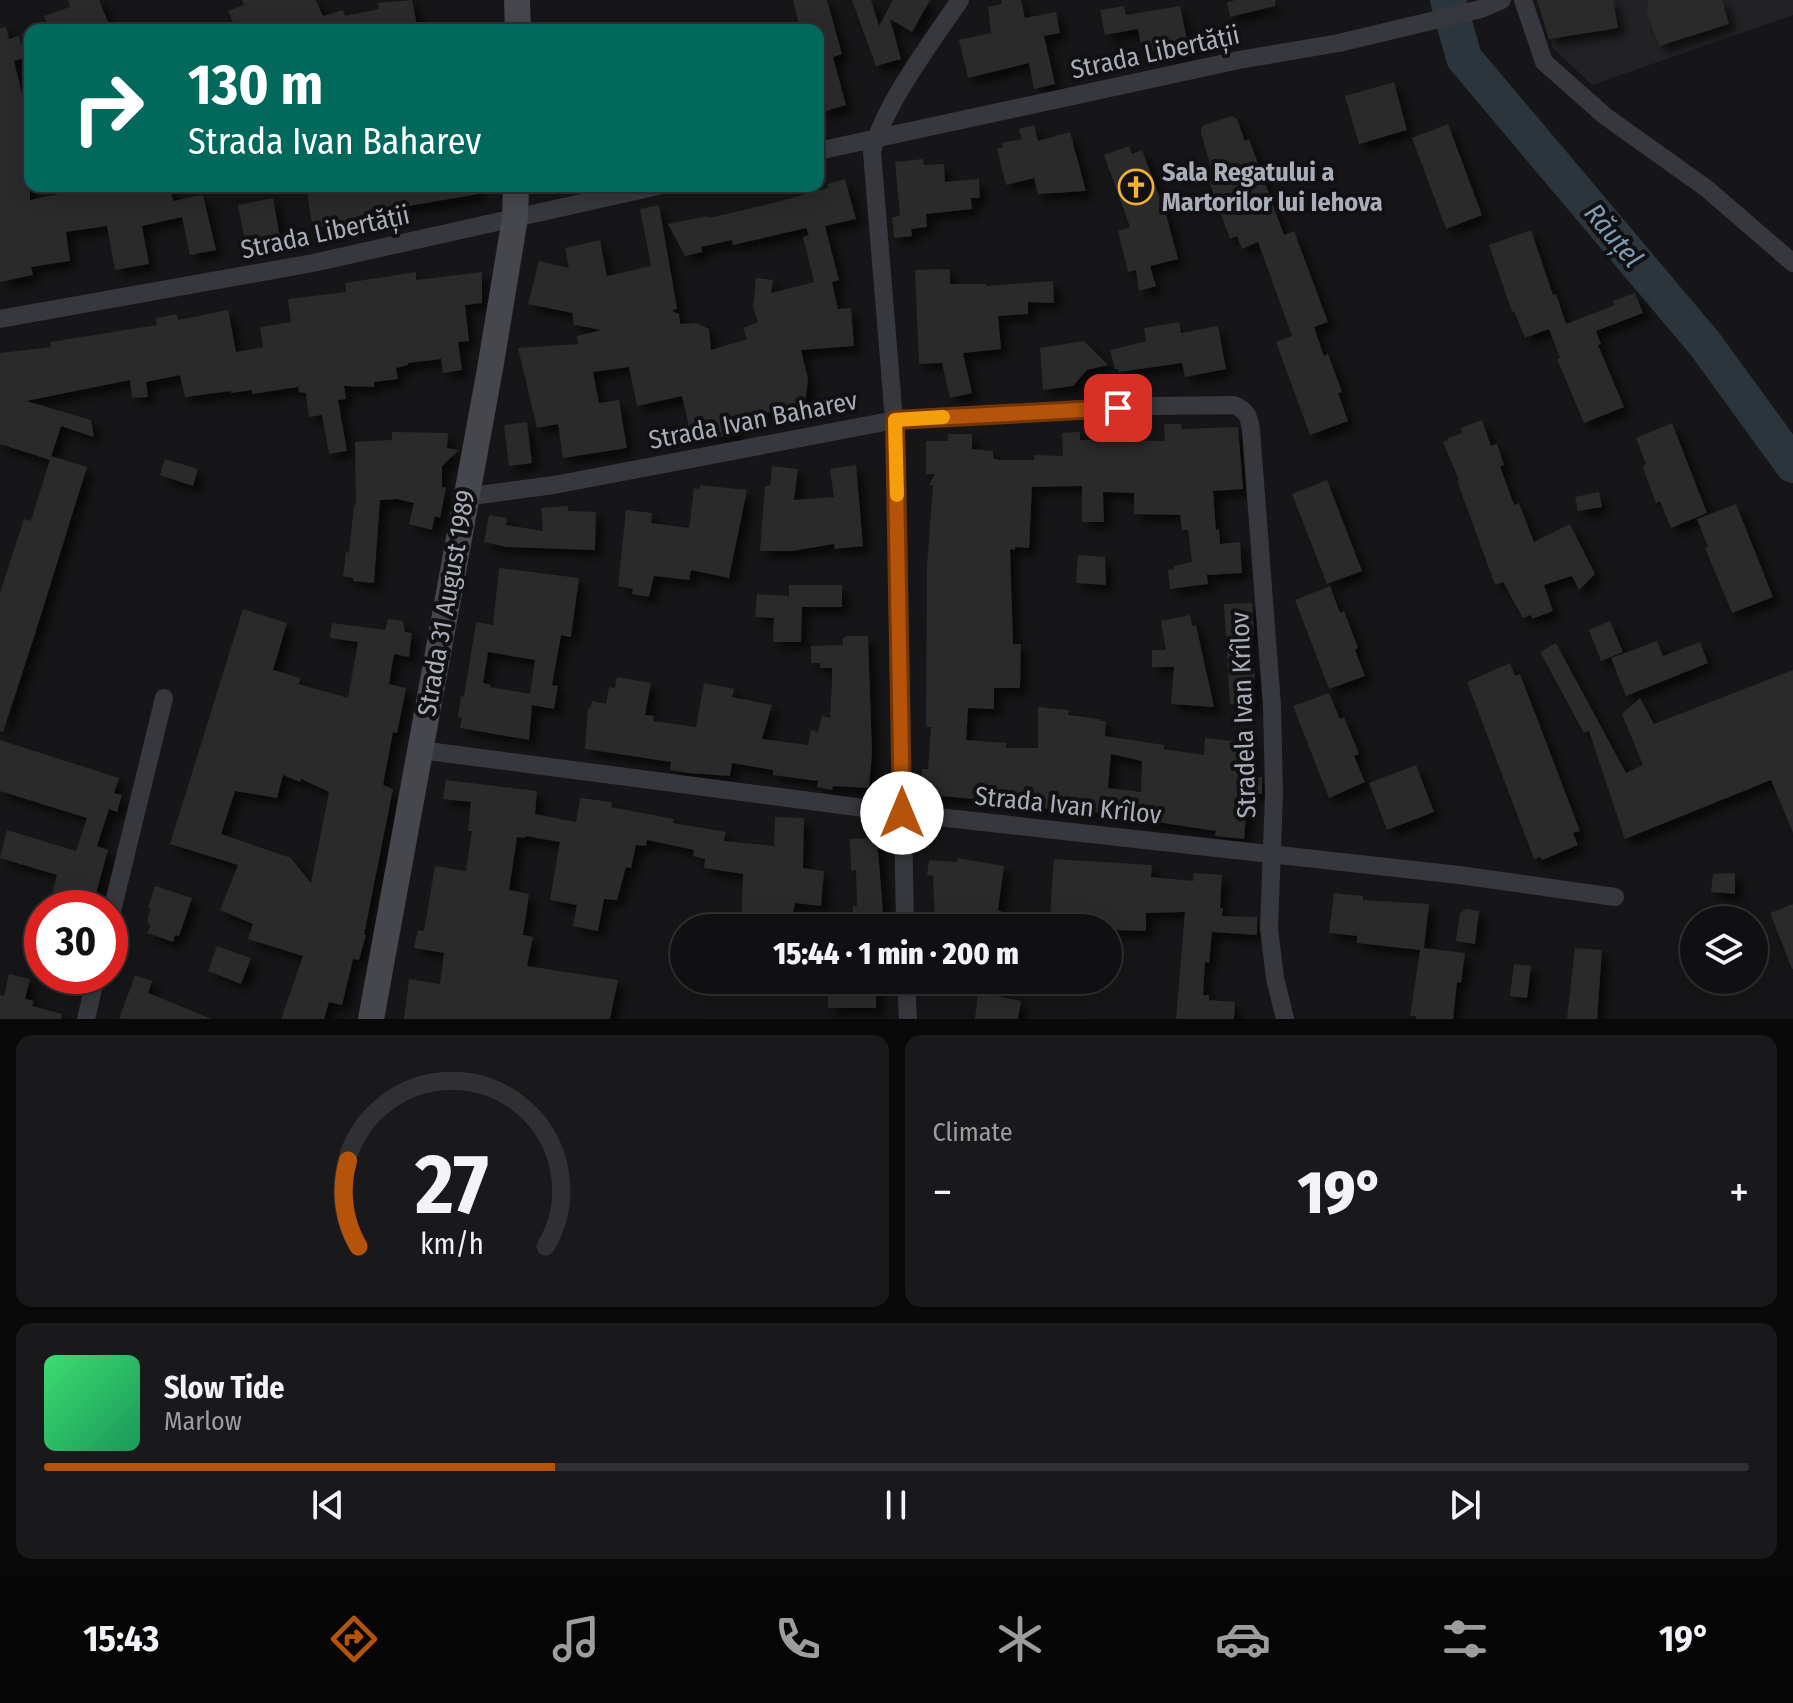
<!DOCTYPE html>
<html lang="en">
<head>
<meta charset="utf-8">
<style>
  :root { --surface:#101012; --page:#19191b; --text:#f1f3f6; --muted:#9c9d9f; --line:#303032; --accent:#b45309 }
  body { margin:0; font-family:"Fira Sans Condensed",sans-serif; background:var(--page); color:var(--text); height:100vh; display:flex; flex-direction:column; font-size:30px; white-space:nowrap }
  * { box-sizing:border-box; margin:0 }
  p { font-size:26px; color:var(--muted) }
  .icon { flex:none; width:44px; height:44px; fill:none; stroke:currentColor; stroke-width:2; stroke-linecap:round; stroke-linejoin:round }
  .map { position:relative; height:1019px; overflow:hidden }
  .drawer { display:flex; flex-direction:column; gap:16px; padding:16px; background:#09090a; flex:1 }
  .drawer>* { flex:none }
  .top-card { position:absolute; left:24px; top:24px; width:800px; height:168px; border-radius:16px; box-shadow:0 4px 20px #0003,0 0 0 2px var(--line); background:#00695c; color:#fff; overflow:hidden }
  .buttons { position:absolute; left:1680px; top:906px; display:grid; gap:16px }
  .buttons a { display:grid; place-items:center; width:88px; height:88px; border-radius:50%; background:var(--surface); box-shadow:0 4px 20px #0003,0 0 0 2px var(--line); font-size:40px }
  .speed { position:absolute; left:24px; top:890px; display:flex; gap:16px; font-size:40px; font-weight:700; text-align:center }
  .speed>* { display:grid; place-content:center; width:104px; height:104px; border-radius:50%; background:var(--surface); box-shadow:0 4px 20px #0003,0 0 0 2px var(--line); line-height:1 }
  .speed .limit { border:12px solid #d22; background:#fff; color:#111 }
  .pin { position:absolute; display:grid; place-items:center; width:68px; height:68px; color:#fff; margin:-34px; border-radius:16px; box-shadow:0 4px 12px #0006 }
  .me { position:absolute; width:88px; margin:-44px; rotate:0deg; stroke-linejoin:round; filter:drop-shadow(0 0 6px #0008) }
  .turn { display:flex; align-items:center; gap:28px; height:168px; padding:0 32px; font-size:36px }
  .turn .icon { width:104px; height:104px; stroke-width:2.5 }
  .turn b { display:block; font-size:56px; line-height:68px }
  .big { font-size:60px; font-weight:800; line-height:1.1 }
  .drawer .card { flex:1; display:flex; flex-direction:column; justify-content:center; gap:12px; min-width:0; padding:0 28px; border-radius:16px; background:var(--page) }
  .drawer .dial { align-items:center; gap:0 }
  .dial svg { height:208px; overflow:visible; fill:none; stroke:var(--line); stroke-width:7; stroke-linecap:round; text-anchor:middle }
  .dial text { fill:var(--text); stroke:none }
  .song { display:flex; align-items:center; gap:24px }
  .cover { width:96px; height:96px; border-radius:12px; background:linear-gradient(135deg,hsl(140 70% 55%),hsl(150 70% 35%)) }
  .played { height:8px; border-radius:4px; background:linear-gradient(90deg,var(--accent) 30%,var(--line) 30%) }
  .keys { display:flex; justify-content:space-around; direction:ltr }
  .heat { display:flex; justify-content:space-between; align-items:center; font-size:44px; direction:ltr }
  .drawer .tiles { flex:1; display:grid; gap:16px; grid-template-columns:1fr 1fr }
  .card:last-child { grid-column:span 2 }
  .trip { position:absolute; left:670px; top:914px; width:452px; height:80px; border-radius:40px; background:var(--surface); box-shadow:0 4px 20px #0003,0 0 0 2px var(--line); font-weight:800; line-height:80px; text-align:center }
  .tab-bar { display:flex; height:128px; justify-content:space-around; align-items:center; background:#060607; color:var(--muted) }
  .tab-bar .icon { width:56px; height:56px }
  .tab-bar .active { color:var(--accent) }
  .tab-bar b { font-size:36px; color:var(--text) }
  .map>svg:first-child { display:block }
  .built { fill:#222225 }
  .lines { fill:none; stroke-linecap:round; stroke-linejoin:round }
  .river { stroke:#2c353c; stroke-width:36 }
  .building { fill:#29292c; fill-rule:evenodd; filter:url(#shadow) }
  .street { stroke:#37383d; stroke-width:18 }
  .secondary { stroke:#45474d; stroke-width:26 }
  .route-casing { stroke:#753606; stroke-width:20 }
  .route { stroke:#b45309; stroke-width:14 }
  .slow { stroke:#f59e0b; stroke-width:14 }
  .labels { text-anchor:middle; stroke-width:8; stroke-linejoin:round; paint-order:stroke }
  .street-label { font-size:26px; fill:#a8adb8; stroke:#111113 }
  .poi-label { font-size:26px; font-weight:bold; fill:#a8adb8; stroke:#111113; text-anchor:start }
  .water-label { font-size:28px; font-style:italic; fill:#7f9bb3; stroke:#111113 }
</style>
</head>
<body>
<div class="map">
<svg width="1793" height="1019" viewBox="0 0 1793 1019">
  <defs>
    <filter id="shadow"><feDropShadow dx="7" dy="7" stdDeviation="4" flood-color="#0009"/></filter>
  </defs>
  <rect width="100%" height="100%" fill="#161618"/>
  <!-- built -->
  <path class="built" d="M1546,0H1793V15L1592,85L1552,47Z"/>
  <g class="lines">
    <!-- river -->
    <path class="river" d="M1448,0L1464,58L1705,344L1793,465"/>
  </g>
  <!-- building -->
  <path class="building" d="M68,0H99L108,22L85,30H49L44,16L70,7Z
    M242,0H316L323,16L343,10L345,16L379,9L378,3L412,0L418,30H236L228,11L244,5Z
    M793,0H827L842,54L833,57L846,105L822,112L818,98V30H800Z
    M852,0H871L879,26L893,0H930L912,32L890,19L901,59L876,66Z
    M1001,0H1021L1025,18L1056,12L1060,33L1044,36L1055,84L1034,89L1029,63L968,78L959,40L991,33L988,7L1002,4Z
    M1236,0H1275V6L1230,17L1227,2Z
    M1537,0H1613L1618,28L1549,39Z
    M1648,0H1722L1729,24L1659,46L1647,14Z
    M1124,6L1126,15L1180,6L1189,50L1161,56L1160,50L1143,54L1138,29L1105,35L1100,10Z
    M6,27L9,39L19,36L25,58L14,61L30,126V200L78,190L77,186H170L173,201L203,195L216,250L190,255L182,217L142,226L149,264L115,270L107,226L66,232L70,261L31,267L33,275L0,282V28Z
    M1394,82L1407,130L1359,144L1345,96Z
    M1231,116L1237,119L1245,141L1249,139L1284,235L1294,231L1328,322L1314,327L1324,356L1328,354L1342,392L1338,393L1348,421L1310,435L1276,342L1292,336L1258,242L1242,249L1237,236L1230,239L1205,170L1211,167L1201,133L1202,126Z
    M1448,124L1482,215L1446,229L1412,138Z
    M1034,125L1038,141L1070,132L1086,191L1038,194L1034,178L1006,185L997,149L1003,147L1002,143L1022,139L1019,129Z
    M1129,146L1132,154L1142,150L1166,214L1178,259L1150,266L1156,286L1139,291L1136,270L1128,272L1118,231L1130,227L1104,155Z
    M923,159L924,165L944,164L945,182L979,179L980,198H971L972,209L926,214L927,227L911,229L912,236L894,238L892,217L900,216L895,162Z
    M845,179L856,219L825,226L839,280L832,282L838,309L851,308L854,346L801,350L808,379L805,405L791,409V406L735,422L738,435L718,437L714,431L691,436L682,396L637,406L629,367L593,372L599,403L619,400L627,448L563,458L558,424L537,428L518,348L578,344L577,336L602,330L574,325L572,313L528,304L539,261L569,268L565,248L600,240L607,276L651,266L640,209L659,205L677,308L672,311L679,314L680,324L697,323L709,329L711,350L747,339L743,328L758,322L753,307L756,278L773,280L771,293L814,282L803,237L809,235L806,228L733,245L732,240L701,247L702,252L685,256L668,224L708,216L709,218L769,204L828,188L827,184Z
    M306,186H478L479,194L409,206L313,230Z
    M273,198L280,237L245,242L238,205Z
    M1531,230L1553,295L1556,294L1566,324L1615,305L1613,301L1635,293L1643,313L1596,331L1601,344L1598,345L1624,407L1584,423L1557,359L1560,358L1549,329L1525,338L1514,311L1512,312L1489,245Z
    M950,269V284H986V286L1053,281L1054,303L1028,302V314L998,316L1001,349L963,353L972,393L950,398L942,363L919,364L915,270Z
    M416,272V280L482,272V303L465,305L469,341L458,342L462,370L443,373L441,359L408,363V365L396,368L398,379L374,382V387L344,386L346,399L338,400L347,451L329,454L322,415L309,417L306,393L299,392L298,387L252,394V390L231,393V391L185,397L180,375L146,382L148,397L132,398L130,380L26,401L91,420L94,437L61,426L50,460L0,444V353L51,347L50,342L157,325L156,318L177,314L178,320L228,310L236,352L263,347L260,327L291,322L288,299L346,292L345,283Z
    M1179,322L1181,333L1218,326L1226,369L1185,377L1182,363L1119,372L1118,369H1115L1110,350L1146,341L1144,328Z
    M1084,341L1108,365L1087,370L1073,386L1043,390L1040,348Z
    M1482,420L1491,446L1497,444L1504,465L1500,466L1514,505L1519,503L1534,542L1570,524L1595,574L1579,590L1572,576L1544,585L1553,611L1532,619L1531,615L1523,618L1503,582L1496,585L1494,582L1457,481L1459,480L1443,442L1448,440V438L1462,433L1461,428Z
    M527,422L532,463L509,466L504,425Z
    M1672,423L1707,513L1671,528L1660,501L1656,503L1645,474L1643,466L1646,464L1636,438Z
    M1164,424H1181L1182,429L1238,427L1243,489L1213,491L1216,530L1219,529L1220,544L1240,542L1242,573L1207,575L1208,584L1170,589L1168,570L1174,569V566L1192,562L1188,530H1182L1180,515L1134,514V493L1103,492L1104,522H1082V486L1032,487L1029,548L1015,547V550L1010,549L1013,644H1021L1020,688H994V709L968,708L966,740L1006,743V748H1038V707L1069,710L1068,715L1100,719V721H1106L1105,736L1164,745V749L1204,755L1205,738L1252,743L1250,777H1262V794H1248L1244,839L1215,836L1216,831L1116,816L1117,814L1015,806V803L920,794L922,769H928L931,727H926L927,565L933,485H929L935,474H926V441H948V434H972V449L993,451V458L998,460H1034V455L1063,456L1062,433L1080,432V440L1165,441ZM1111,754L1142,761L1141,792L1108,788Z
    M392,432L448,433L447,448L459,450L442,466V487L446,488L440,518L435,516L432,530L409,524L414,503L397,499L380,500L374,583L353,581V578L343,576L346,552L349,553L354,505H356L355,442L392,440Z
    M51,456L87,467L35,634L3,732L0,731V593L24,519L31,521Z
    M165,459L198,469L193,486L160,475Z
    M856,465L863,546L835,549L834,544L792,551H760L765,486H770L772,466L798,469L794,500L834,497L830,469Z
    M1327,480L1362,571L1327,584L1292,494Z
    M700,485L747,490L729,578L691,570L689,580L654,576L649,597L632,594L633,589L618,586L626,510L652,513L651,523L689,528L694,488L700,489Z
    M1599,492L1602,507L1578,511L1575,497Z
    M1736,504L1773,597L1732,613L1705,548L1708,547L1697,519Z
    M568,506V511L596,512L595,550L506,547L484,542L489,515L507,518L506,525L543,531L541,508Z
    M1078,555L1105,557L1106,585L1076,583Z
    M499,568L579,578L571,637L561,635L552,685L558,686L554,709L532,705L529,740L460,728L462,718L458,717L461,696L464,697L476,622L493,625ZM488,652L535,660L530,694L490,687L491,685L483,683Z
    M789,585H842V607H802L801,642H773L774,618L755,617L757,594L789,596Z
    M1330,586L1340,613L1344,611L1358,648L1355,650L1365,676L1329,689L1295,600Z
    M1252,603L1254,635L1248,636V667L1255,668L1253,706L1230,704L1224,604Z
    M243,609L287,623L273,670L300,678L299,684L348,698L358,642L330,638L332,623L385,630L388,619L403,621L405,632L412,633L409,657L394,654L389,684L406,688L397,733L393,732L383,785L393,789L364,935H366L359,960L353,959L342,1005L329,1002L324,1019H281L303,956L248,939L253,924L220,910L238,865L170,844ZM283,775L300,782L301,779L329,792L311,883L291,858L221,834L235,791L277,798Z
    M1190,615L1192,626L1196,625L1214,707L1171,704L1174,667H1152V650H1166L1161,621Z
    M1610,621L1623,652L1601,661L1589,630Z
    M847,636H868L872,752L869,788L833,786L832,790L817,787L818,781L773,775V770L732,763L730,776L688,773L670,770L671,762L585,749L588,708H590L592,701L606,704L609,687L615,688L617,677L651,683L645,715L654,716L653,721L696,727L704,683L734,689L732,697L772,705L762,739L808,745L811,730L818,732L822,716L830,718L832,683V668H820V663H811V646L843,645V638Z
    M1657,641L1663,656L1700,642L1708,663L1626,696L1611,658Z
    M1556,643L1626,773L1643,765L1622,714L1640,698L1654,724L1793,670V833L1771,780L1625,839L1589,731L1584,733L1540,652Z
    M1510,663L1515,676L1520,674L1580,831L1573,833L1578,845L1542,860L1540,857L1534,859L1467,682Z
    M1329,693L1340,719L1344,717L1359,754L1354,756L1365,782L1329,798L1293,706Z
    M0,740L119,778L114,793L122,795L117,812L109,809L97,846L108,850L92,908H48L57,875L0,858L7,830L76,851L87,818L0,791Z
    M1416,765L1434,812L1387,830L1369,783Z
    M446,780L537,791L535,814L576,822L580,798L612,802L611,807L674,819L673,823L726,832L724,841L774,846L775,817L804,818L803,868L824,871L821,906L795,903L790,928H741L743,874L704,868L705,859L693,856L694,850L647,840L646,846L636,845L631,868L626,867L617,900L604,899L598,931L573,926L577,905L550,900L560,842L525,836V838L517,837L509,890L529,894L523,935L533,937L527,966L618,980L610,1019H404L409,979L440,984L444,953L414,948L418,930L424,931L435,866L466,871L472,831H468L471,802L443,799Z
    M869,838L877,839L883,912H877L876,928H853V906H857L856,870L851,871L850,839Z
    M957,858L1004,866L998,910L1038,928H946V925H935L933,876L927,875L929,860L957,862Z
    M1054,859L1152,865L1151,877L1193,881L1194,873L1222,875L1220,908H1223L1222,916L1257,917V935L1212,932L1209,963L1205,962L1203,995H1209V1000L1235,1002L1234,1019H1176L1185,912L1146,913V931L1049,928Z
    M1735,873V894L1711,892L1713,874Z
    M155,886L192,898L179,936L175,935L173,942L147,933L150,927L147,920L151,909L148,908Z
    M1334,893L1363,896V900L1429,904L1424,948L1465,953L1461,983L1457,982L1453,1019H1416V1016H1410L1420,950L1357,943V936L1329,933Z
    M1793,904V969H1792L1770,913Z
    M1466,909L1479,911L1475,944L1456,941L1460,913Z
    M217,946L251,958L241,984L208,971Z
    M1575,948L1602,950L1597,1019H1567Z
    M1514,964L1531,966L1527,998L1510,996Z
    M9,974L30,979L25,999L34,1001L32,1006L62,1014L61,1019H0V995L4,996Z
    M135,975L152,981L148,993L212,1019H119Z
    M828,980H876V1008H828Z
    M979,980H1002L998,996L1021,1001L1018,1019H975Z"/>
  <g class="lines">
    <!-- street -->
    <path class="street" d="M1523,0L1544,62L1605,116L1706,188L1793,263
      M818,151L1239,60L1339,43L1481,9L1502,0
      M0,319L313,263L658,186
      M465,497L554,485L895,420L1150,406L1234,405C1247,411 1249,416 1251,430L1272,706L1274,793L1269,929L1275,978L1285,1019
      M420,750L902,813L1459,875L1615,897
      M110,919L164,698
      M905,928L897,457L872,152C884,105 932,41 960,0
      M906,980L908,1019
      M86,1019L96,976"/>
    <!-- secondary -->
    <path class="secondary" d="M517,0L518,30
      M371,1019L490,369L515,218L516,186"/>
  </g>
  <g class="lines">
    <!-- route casing -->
    <g class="route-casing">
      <path id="route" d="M902,813L895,420L1118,408"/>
    </g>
    <!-- route -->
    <use href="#route" class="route"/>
    <!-- slow -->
    <path class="slow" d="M897,495L895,420L943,417"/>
  </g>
  <!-- icons -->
  <defs>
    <g id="church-ring" transform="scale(1.8)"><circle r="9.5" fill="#111113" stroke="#f2b134" stroke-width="1.5"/><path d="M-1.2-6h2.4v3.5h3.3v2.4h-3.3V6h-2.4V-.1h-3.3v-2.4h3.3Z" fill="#f2b134"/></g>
  </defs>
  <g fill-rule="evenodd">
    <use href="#church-ring" x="1136" y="187"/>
  </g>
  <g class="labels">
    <!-- street labels -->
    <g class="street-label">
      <text transform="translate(1155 52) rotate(-12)" y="9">Strada Libertății</text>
      <text transform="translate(325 232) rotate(-12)" y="9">Strada Libertății</text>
      <text transform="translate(753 420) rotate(-11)" y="9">Strada Ivan Baharev</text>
      <text transform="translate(446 603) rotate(-80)" y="9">Strada 31 August 1989</text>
      <text transform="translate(1243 715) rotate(-92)" y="9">Stradela Ivan Krîlov</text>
      <text transform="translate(1068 805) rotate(6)" y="9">Strada Ivan Krîlov</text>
    </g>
    <!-- poi labels -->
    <g class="poi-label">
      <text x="1162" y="181">Sala Regatului a<tspan x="1162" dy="30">Martorilor lui Iehova</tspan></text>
    </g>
    <!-- water labels -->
    <g class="water-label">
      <text transform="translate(1614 235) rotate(50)" y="10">Răuțel</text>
    </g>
  </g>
</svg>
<div class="buttons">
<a><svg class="icon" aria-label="layers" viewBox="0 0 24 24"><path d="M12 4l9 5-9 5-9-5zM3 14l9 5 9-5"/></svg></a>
</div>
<div class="speed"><div class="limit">30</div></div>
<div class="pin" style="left:1118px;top:408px;background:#d93025"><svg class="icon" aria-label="arrive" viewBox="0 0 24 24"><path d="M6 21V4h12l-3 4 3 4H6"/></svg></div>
<svg class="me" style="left:902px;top:813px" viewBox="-20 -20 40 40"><circle r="19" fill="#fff"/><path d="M0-13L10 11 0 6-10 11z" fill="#b45309"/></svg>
<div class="trip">15:44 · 1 min · 200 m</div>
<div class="top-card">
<div class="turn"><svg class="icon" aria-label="right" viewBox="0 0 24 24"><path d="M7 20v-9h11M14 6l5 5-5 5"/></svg><div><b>130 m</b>Strada Ivan Baharev</div></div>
</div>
</div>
<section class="drawer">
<div class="tiles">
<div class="card dial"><svg viewBox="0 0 100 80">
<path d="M14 69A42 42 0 1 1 86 69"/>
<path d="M14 69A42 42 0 0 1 10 36" stroke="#b45309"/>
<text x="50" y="56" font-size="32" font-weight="700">27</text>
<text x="50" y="72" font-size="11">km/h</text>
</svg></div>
<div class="card"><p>Climate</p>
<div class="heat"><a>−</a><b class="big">19°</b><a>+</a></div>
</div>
<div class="card">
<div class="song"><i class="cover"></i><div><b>Slow Tide</b><p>Marlow</p></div></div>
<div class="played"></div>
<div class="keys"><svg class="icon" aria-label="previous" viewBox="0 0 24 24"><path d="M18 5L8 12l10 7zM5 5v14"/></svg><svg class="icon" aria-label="pause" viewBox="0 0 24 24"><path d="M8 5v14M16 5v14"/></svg><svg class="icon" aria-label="next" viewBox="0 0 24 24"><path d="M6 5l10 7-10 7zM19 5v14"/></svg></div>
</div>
</div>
</section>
<nav class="tab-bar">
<b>15:43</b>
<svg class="icon active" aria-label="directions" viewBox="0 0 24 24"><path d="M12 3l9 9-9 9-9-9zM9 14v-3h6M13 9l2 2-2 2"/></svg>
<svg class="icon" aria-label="music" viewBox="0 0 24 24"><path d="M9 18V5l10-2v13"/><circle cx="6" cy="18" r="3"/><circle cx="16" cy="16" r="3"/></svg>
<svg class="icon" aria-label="phone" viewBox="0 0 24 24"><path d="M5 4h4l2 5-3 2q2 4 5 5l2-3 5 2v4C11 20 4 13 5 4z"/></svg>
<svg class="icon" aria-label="climate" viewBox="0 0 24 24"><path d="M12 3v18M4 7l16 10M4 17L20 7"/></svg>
<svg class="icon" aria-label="car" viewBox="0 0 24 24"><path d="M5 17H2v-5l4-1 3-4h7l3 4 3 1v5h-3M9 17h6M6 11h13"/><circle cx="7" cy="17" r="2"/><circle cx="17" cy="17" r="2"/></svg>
<svg class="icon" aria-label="filters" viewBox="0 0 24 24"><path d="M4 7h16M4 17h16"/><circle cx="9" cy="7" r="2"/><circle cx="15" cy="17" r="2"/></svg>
<b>19°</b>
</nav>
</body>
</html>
